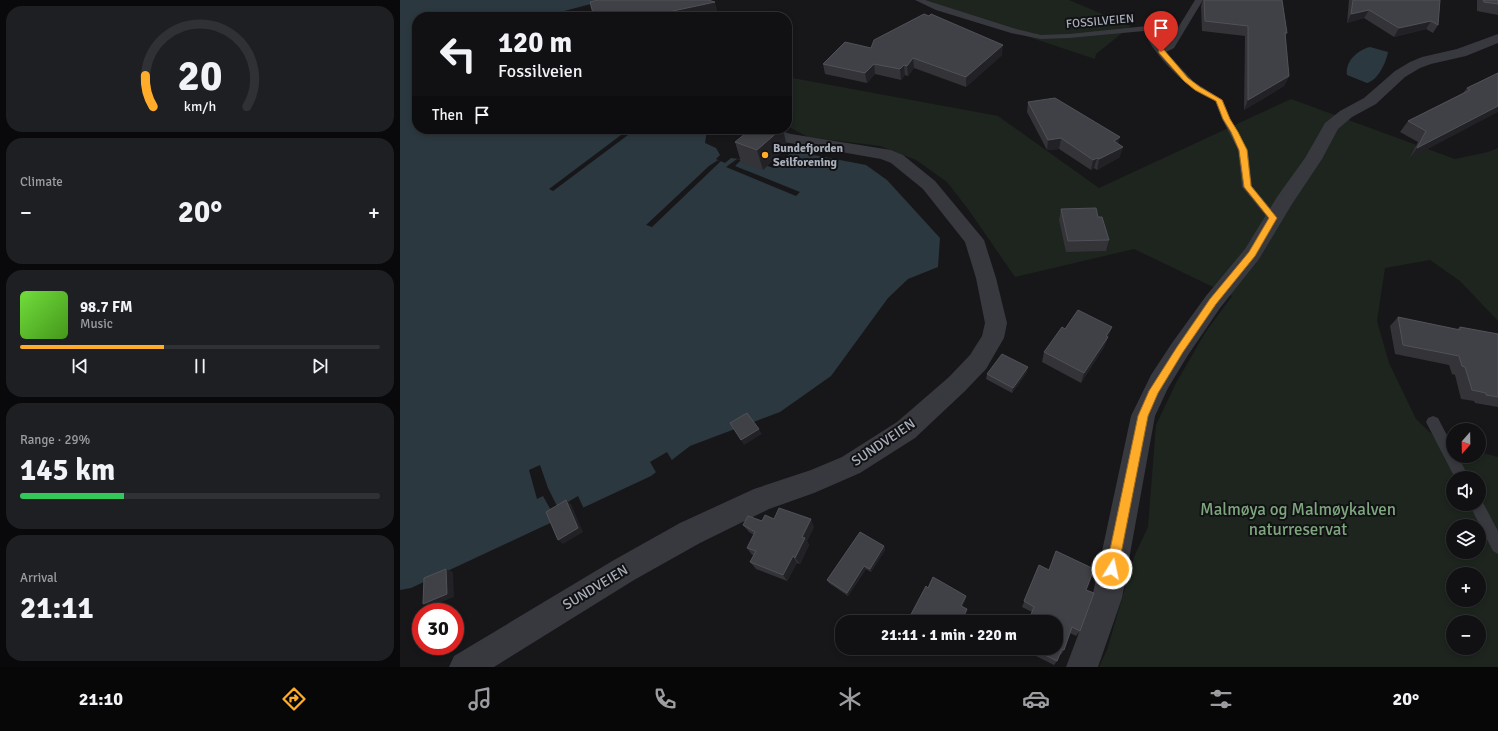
<!DOCTYPE html>
<html lang="en">
<head>
<meta charset="utf-8">
<style>
  :root { --surface:#111114; --page:#1e1f22; --text:#f1f3f6; --muted:#9c9da0; --line:#303134; --accent:#ffac2a }
  body { margin:0; font-family:Signika,sans-serif; background:var(--page); color:var(--text); height:100vh; display:flex; flex-direction:column; font-size:15px; white-space:nowrap }
  * { box-sizing:border-box; margin:0 }
  p { font-size:13px; color:var(--muted) }
  .icon { flex:none; width:22px; height:22px; fill:none; stroke:currentColor; stroke-width:2; stroke-linecap:round; stroke-linejoin:round }
  .map { position:relative; flex:1; overflow:hidden }
  .details { display:flex; flex-direction:column; gap:6px; padding:6px; background:#09090b; width:400px }
  .details>* { flex:none }
  .banner { position:absolute; left:12px; top:12px; width:380px; height:122px; border-radius:16px; box-shadow:0 2px 6px #0003,0 0 0 1px var(--line); background:#111114; color:var(--text); overflow:hidden }
  .needle { width:26px; rotate:200deg }
  .buttons { position:absolute; left:1046px; top:423px; display:grid; gap:8px }
  .buttons a { display:grid; place-items:center; width:40px; height:40px; border-radius:50%; background:var(--surface); box-shadow:0 2px 6px #0003,0 0 0 1px var(--line); font-size:20px }
  .speed { position:absolute; left:12px; top:603px; display:flex; gap:8px; font-size:20px; font-weight:700; text-align:center }
  .speed>* { display:grid; place-content:center; width:52px; height:52px; border-radius:50%; background:var(--surface); box-shadow:0 2px 6px #0003,0 0 0 1px var(--line); line-height:1 }
  .speed .limit { border:6px solid #d22; background:#fff; color:#111 }
  .pin { position:absolute; display:grid; place-items:center; width:34px; height:34px; color:#fff; margin:-41px -17px; border-radius:50% 50% 50% 0; rotate:-45deg; box-shadow:0 0 4px #0007 }
  .pin .icon { rotate:45deg }
  .me { position:absolute; width:44px; margin:-22px; rotate:10deg; stroke-linejoin:round; filter:drop-shadow(0 0 3px #0008) }
  .turn { display:flex; align-items:center; gap:14px; height:84px; padding:0 20px; font-size:18px }
  .turn .icon { width:52px; height:52px; stroke-width:2.5 }
  .turn b { display:block; font-size:28px; line-height:34px }
  .then { display:flex; align-items:center; height:38px; padding:0 20px; background:#0003; gap:8px; font-size:15px }
  .big { font-size:30px; font-weight:700; line-height:1.1 }
  .details .card { flex:1; display:flex; flex-direction:column; justify-content:center; gap:6px; min-width:0; padding:0 14px; border-radius:16px; background:var(--page) }
  .details .dial { align-items:center; gap:0 }
  .dial svg { height:104px; overflow:visible; fill:none; stroke:var(--line); stroke-width:7; stroke-linecap:round; text-anchor:middle }
  .dial text { fill:var(--text); stroke:none }
  .song { display:flex; align-items:center; gap:12px }
  .cover { width:48px; height:48px; border-radius:6px; background:linear-gradient(135deg,hsl(100 70% 55%),hsl(100 70% 35%)) }
  .played { height:4px; border-radius:2px; background:linear-gradient(90deg,var(--accent) 40%,var(--line) 40%) }
  .keys { display:flex; justify-content:space-around; direction:ltr }
  .heat { display:flex; justify-content:space-between; align-items:center; font-size:22px; direction:ltr }
  .charge { height:6px; border-radius:3px; background:linear-gradient(90deg,#34c759 29%,var(--line) 0) }
  .trip { position:absolute; left:435px; top:615px; width:228px; height:40px; border-radius:16px; background:var(--surface); box-shadow:0 2px 6px #0003,0 0 0 1px var(--line); font-weight:700; line-height:40px; text-align:center }
  .tabs { display:flex; height:64px; justify-content:space-around; align-items:center; background:#070708; color:var(--muted) }
  .tabs .icon { width:28px; height:28px }
  .tabs .active { color:var(--accent) }
  .tabs b { font-size:18px; color:var(--text) }
  main { display:flex; flex:1; min-height:0 }
  .map>svg:first-child { display:block }
  .green { fill:#1d251e; fill-rule:evenodd }
  .water { fill:#2c383f }
  .pier { fill:#17171a }
  .lines { fill:none; stroke-linecap:round; stroke-linejoin:round }
  .lane { fill:#38393f; fill-rule:evenodd }
  .street { fill:#38393f; fill-rule:evenodd }
  .wall { fill:#333338 }
  .shaded-wall { fill:#222226 }
  .building { fill:#3f4146; stroke:#505258 }
  .route { fill:#ffac2a; stroke:#a6701b }
  .poi-dot { fill:#ffac2a; stroke:#121215; stroke-width:1.5 }
  .labels { text-anchor:middle; stroke-width:4; stroke-linejoin:round; paint-order:stroke }
  .far-street-label { font-size:12px; fill:#a8afba; stroke:#121215 }
  .far-poi-label { font-size:12px; font-weight:bold; fill:#a8afba; stroke:#121215; text-anchor:start }
  .street-label { font-size:14px; fill:#a8afba; stroke:#121215 }
  .near-park-label { font-size:17px; fill:#7ea77e; stroke:#121215 }
</style>
</head>
<body>
<main>
<section class="details">
<div class="card dial"><svg viewBox="0 0 100 80">
<path d="M14 69A42 42 0 1 1 86 69"/>
<path d="M14 69A42 42 0 0 1 8 45" stroke="#ffac2a"/>
<text x="50" y="56" font-size="32" font-weight="700">20</text>
<text x="50" y="72" font-size="11">km/h</text>
</svg></div>
<div class="card"><p>Climate</p>
<div class="heat"><a>−</a><b class="big">20°</b><a>+</a></div>
</div>
<div class="card">
<div class="song"><i class="cover"></i><div><b>98.7 FM</b><p>Music</p></div></div>
<div class="played"></div>
<div class="keys"><svg class="icon" aria-label="previous" viewBox="0 0 24 24"><path d="M18 5L8 12l10 7zM5 5v14"/></svg><svg class="icon" aria-label="pause" viewBox="0 0 24 24"><path d="M8 5v14M16 5v14"/></svg><svg class="icon" aria-label="next" viewBox="0 0 24 24"><path d="M6 5l10 7-10 7zM19 5v14"/></svg></div>
</div>
<div class="card"><p>Range · 29%</p><b class="big">145 km</b><div class="charge"></div></div>
<div class="card"><p>Arrival</p><b class="big">21:11</b></div>
</section>
<div class="map">
<svg width="1098" height="667" viewBox="0 0 1098 667">
  <rect width="100%" height="100%" fill="#17171a"/>
  <!-- green -->
  <path class="green" d="M517,0H669L731,26L696,54L695,59Z
    M387,77L598,116L699,188L891,99L1055,159L1088,152L1098,148V321L1060,281L1030,260L985,268L977,321L989,363L1016,419L1041,443L1053,446V456H1079V452L1098,457V667H699L707,650L734,557L748,527L756,425L776,383L805,333L832,296L734,249L615,277L568,209L547,182L516,160L480,146L408,137L387,126ZM1053,478H1079V504H1053ZM1053,526H1079V552H1053ZM1053,574H1079V600H1053ZM1053,622H1079V648H1053Z"/>
  <!-- water -->
  <path class="water" d="M0,0H206L153,14L148,17H17V129H306L307,130L305,143L316,148L320,155L316,159L325,163L331,158C346,159 359,163 374,168L393,151L466,165L487,180L540,238L538,267L508,279L488,298L431,376L380,412L290,446L251,476L11,588L0,590Z
    M970,47L988,52C986,63 978,80 967,83L947,75C945,61 958,50 970,47Z"/>
  <!-- pier -->
  <path class="pier" d="M229,129H236L153,191L149,189Z
    M337,159L341,160L335,166L400,192L396,196L326,167Z
    M318,160L321,161L252,227L246,225L309,166Z
    M267,452L273,462L257,474L250,462Z
    M140,465L148,488L158,508L178,496L184,509L154,523L152,512L143,496L137,499L129,470Z"/>
  <g class="lines">
    <!-- lane -->
    <path class="lane" d="M515,0H525L616,29L641,35L669,34L747,26L751,28L762,48L768,44L795,0H803L774,48L766,52L794,82L823,100L830,119L848,150L852,186L877,216L878,218L877,220H869L842,187L838,150L822,119L815,101C809,98 802,95 796,91C778,78 752,52 744,31L669,38L641,39L611,33L536,10Z
      M1033,416L1038,418L1053,447V456H1058L1069,478H1055L1026,422L1028,418Z
      M1079,498L1081,499L1098,531V554L1093,551L1069,504H1079Z"/>
    <!-- street -->
    <path class="street" d="M1098,34V43L1066,56L1031,64L1020,68L1005,77L976,104L952,117L938,129L922,159L892,204L859,259L820,308L788,355L768,388L755,416L722,598L698,667H666L692,598L731,416L751,375L772,343L806,296L845,249L877,197L905,158L925,123L940,111L964,98L995,71L1010,62L1022,57L1057,49Z
      M360,129H379L384,132L391,134L491,150L503,155L535,181L584,240L596,278L607,323L604,338L586,369L565,391L515,438L460,473L414,493L369,509L300,543L234,580L94,667H49L54,656L214,560L280,523L354,489L411,470L442,457L497,422L549,377L570,355L582,336L585,323L576,278L565,242L523,189L491,163L481,159L378,141L372,140Z"/>
  </g>
  <!-- wall -->
  <path class="wall" d="M803,0H882L887,33L885,36L889,76L884,86L844,110L845,36L802,31L801,6Z
    M949,0H1040L1038,25L1033,33L1026,29L994,37L964,18L947,23Z
    M1077,0H1098V15L1077,11Z
    M471,48L602,55L566,87L514,68L508,76L505,75L501,80L475,74L467,83L425,74L423,64Z
    M1098,73L1009,159L1018,142L1000,132L1008,121L1063,93L1067,88Z
    M628,102L718,144L720,157L697,170L694,168L691,170L659,149L647,150L627,112Z
    M335,142L387,147L363,170L341,162Z
    M661,209L698,217L709,240L706,251L666,252L659,220Z
    M998,317L1057,329L1060,327L1098,334V407L1075,403L1074,401L1061,399L1055,375L1052,374L1049,365L995,354L990,326Z
    M712,327L704,347L681,383L642,362L644,352L665,329Z
    M627,372L612,393L586,379L587,374Z
    M362,521L414,527L407,541L409,545L400,564L397,563L387,581L356,569L350,562L354,555H352L347,548L354,535L349,532L343,525Z
    M484,546L485,550L471,572L466,569L448,596L429,583L427,580Z
    M639,565L686,590L680,631L676,636L670,633L664,650L661,655L660,654L657,661L654,665L620,648H656L632,612L622,607Z"/>
  <!-- shaded-wall -->
  <path class="shaded-wall" d="M315,2L319,17H245Z
    M969,10L964,18L947,23L951,14Z
    M1031,21L1026,29L994,37L999,28Z
    M603,45L602,55L566,87V77Z
    M513,58L514,68L508,76L507,66Z
    M474,64L475,74L467,83L465,73Z
    M504,65L505,75L501,80L500,69Z
    M889,76L884,86L844,110L848,100Z
    M1098,106V112L1009,159L1017,148Z
    M381,129H383L387,147L363,170L357,150Z
    M720,137L717,148L714,141Z
    M661,138L659,149L647,150L648,140Z
    M723,147L720,157L697,170L699,159Z
    M697,158L694,168L691,170L693,160Z
    M712,327L704,347L681,383L684,373Z
    M628,367L627,372L612,393L613,388Z
    M359,429L362,434L344,445L341,440Z
    M166,500L171,504L183,532L163,544L158,540Z
    M411,519L414,527L407,541L409,545L400,564L395,558L402,537Z
    M484,546L485,550L471,572L470,569Z
    M393,556L397,563L387,581L383,575Z
    M464,566L466,569L448,596L447,593Z
    M46,569L53,572L54,597L31,606L23,604Z
    M566,596V599L561,609V606Z
    M567,609V612L562,622H561Z"/>
  <!-- building -->
  <path class="building" d="M198,0H308L315,2L245,17H194L190,2Z
    M804,0H882L887,33H885L889,76L848,100V26L805,21Z
    M953,0H1040L1038,25L1031,21L999,28L969,10L951,14Z
    M1083,0H1098V4L1084,2Z
    M524,14L529,16L531,14L603,45L566,77L513,58L507,66L504,65L500,69L474,64L465,73L423,64L445,42L471,48L474,40Z
    M1098,73V106L1017,148L1026,131L1008,121L1070,90L1067,88Z
    M655,98L720,137L714,141L723,147L699,159L697,158L693,160L661,138L648,140L628,102Z
    M351,129H381L357,150L335,142Z
    M696,208L698,217H702L709,240L668,241L661,209Z
    M678,310L712,327L706,336L708,337L684,373L644,352L662,327L665,329Z
    M998,317L1060,330V327L1098,334V397L1086,395V393L1072,390L1065,367L1062,366L1059,356L1003,345Z
    M602,354L628,367L613,388L587,374Z
    M347,413L359,429L341,440L330,423Z
    M166,500L178,528L158,540L146,512Z
    M379,508L411,519L402,537L405,538L395,558L393,556L383,575L350,562L356,551L347,548L355,532L343,525L348,516L362,521L365,515L374,519Z
    M460,532L484,546L470,569L464,566L447,593L427,580Z
    M656,551L694,569L686,590L694,593L680,631L672,627L664,650L662,649L657,661L631,648H656V622H628L634,607L624,601L639,565L649,570Z
    M46,569L47,594L23,604L24,578Z
    M533,577L566,596L561,606L567,609L561,622H511L508,620L526,586L528,588Z"/>
  <!-- route -->
  <path class="route" d="M759,50H764L788,78L800,87L822,100L830,119L838,132L847,150L851,186L877,218L855,256L816,304L783,352L758,393L748,416L718,569L716,573L712,575L708,573L706,569L738,416L749,391L777,347L810,299L849,252L869,218L844,187L839,150L831,132L823,119L816,101L795,90L784,81L759,53Z"/>
  <!-- markers -->
  <circle class="poi-dot" cx="365" cy="155" r="4"/>
  <g class="labels">
    <!-- far-street labels -->
    <g class="far-street-label">
      <text transform="translate(700 21) rotate(-5)" y="4">FOSSILVEIEN</text>
    </g>
    <!-- far-poi labels -->
    <g class="far-poi-label">
      <text x="373" y="152">Bundefjorden<tspan x="373" dy="14">Seilforening</tspan></text>
    </g>
    <!-- street labels -->
    <g class="street-label">
      <text transform="translate(483 442) rotate(-34)" y="5">SUNDVEIEN</text>
      <text transform="translate(195 587) rotate(-31)" y="5">SUNDVEIEN</text>
    </g>
    <!-- near-park labels -->
    <g class="near-park-label">
      <text x="898" y="515">Malmøya og Malmøykalven<tspan x="898" dy="20">naturreservat</tspan></text>
    </g>
  </g>
</svg>
<div class="buttons">
<a><svg class="needle" viewBox="-14 -14 28 28"><path d="M0-13l5 13h-10z" fill="#e53935"/><path d="M0 13l5-13h-10z" fill="#9c9da0"/></svg></a>
<a><svg class="icon" aria-label="sound" viewBox="0 0 24 24"><path d="M4 9h4l5-4v14l-5-4H4zM17 9q2 3 0 6"/></svg></a>
<a><svg class="icon" aria-label="layers" viewBox="0 0 24 24"><path d="M12 4l9 5-9 5-9-5zM3 14l9 5 9-5"/></svg></a>
<a>+</a>
<a>−</a>
</div>
<div class="speed"><div class="limit">30</div></div>
<div class="pin" style="left:761px;top:52px;background:#d93025"><svg class="icon" aria-label="arrive" viewBox="0 0 24 24"><path d="M6 21V4h12l-3 4 3 4H6"/></svg></div>
<svg class="me" style="left:712px;top:569px" viewBox="-20 -20 40 40"><circle r="17" fill="#ffac2a" stroke="#fff" stroke-width="3"/><path d="M0-11L8 9 0 5-8 9z" fill="#fff"/></svg>
<div class="trip">21:11 · 1 min · 220 m</div>
<div class="banner">
<div class="turn"><svg class="icon" aria-label="left" viewBox="0 0 24 24"><path d="M17 20v-9H6M10 6l-5 5 5 5"/></svg><div><b>120 m</b>Fossilveien</div></div>
<div class="then">Then<svg class="icon" aria-label="arrive" viewBox="0 0 24 24"><path d="M6 21V4h12l-3 4 3 4H6"/></svg></div>
</div>
</div>
</main>
<nav class="tabs">
<b>21:10</b>
<svg class="icon active" aria-label="directions" viewBox="0 0 24 24"><path d="M12 3l9 9-9 9-9-9zM9 14v-3h6M13 9l2 2-2 2"/></svg>
<svg class="icon" aria-label="music" viewBox="0 0 24 24"><path d="M9 18V5l10-2v13"/><circle cx="6" cy="18" r="3"/><circle cx="16" cy="16" r="3"/></svg>
<svg class="icon" aria-label="phone" viewBox="0 0 24 24"><path d="M5 4h4l2 5-3 2q2 4 5 5l2-3 5 2v4C11 20 4 13 5 4z"/></svg>
<svg class="icon" aria-label="climate" viewBox="0 0 24 24"><path d="M12 3v18M4 7l16 10M4 17L20 7"/></svg>
<svg class="icon" aria-label="car" viewBox="0 0 24 24"><path d="M5 17H2v-5l4-1 3-4h7l3 4 3 1v5h-3M9 17h6M6 11h13"/><circle cx="7" cy="17" r="2"/><circle cx="17" cy="17" r="2"/></svg>
<svg class="icon" aria-label="filters" viewBox="0 0 24 24"><path d="M4 7h16M4 17h16"/><circle cx="9" cy="7" r="2"/><circle cx="15" cy="17" r="2"/></svg>
<b>20°</b>
</nav>
</body>
</html>
